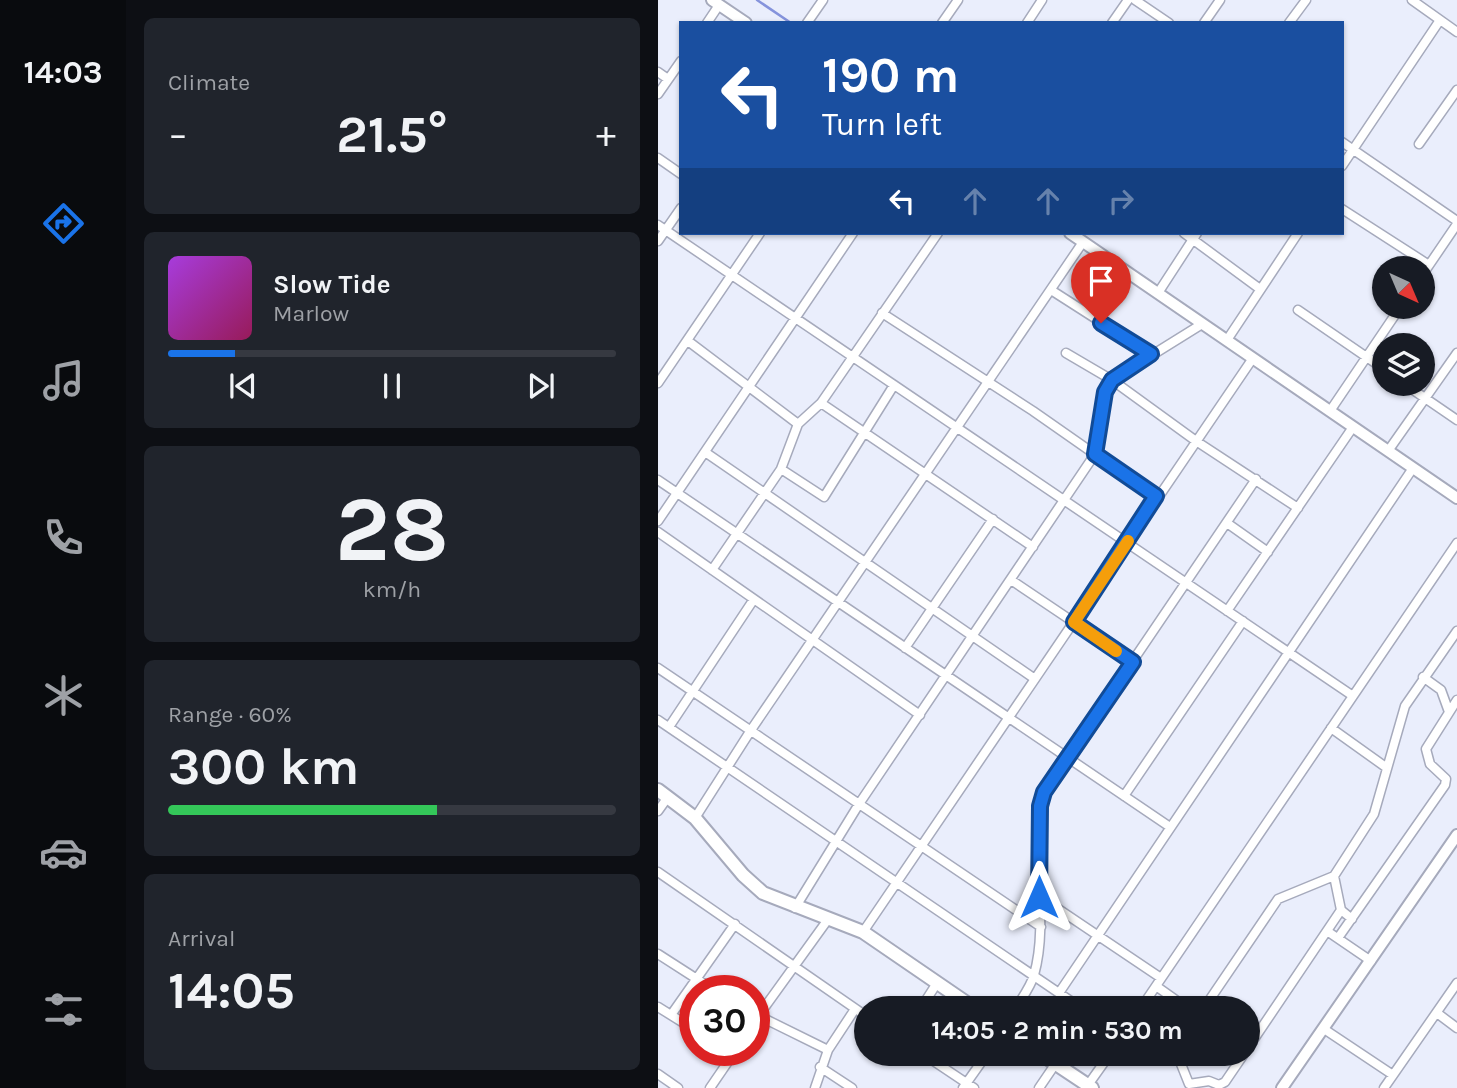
<!DOCTYPE html>
<html lang="en">
<head>
<meta charset="utf-8">
<style>
  :root { --surface:#171b24; --page:#20242c; --text:#f1f3f6; --muted:#9ea1a6; --line:#363941; --accent:#1a73e8 }
  body { margin:0; font-family:Karla,sans-serif; background:var(--page); color:var(--text); height:100vh; display:flex; flex-direction:column; font-size:26px; white-space:nowrap }
  * { box-sizing:border-box; margin:0 }
  p { font-size:23px; color:var(--muted) }
  .icon { flex:none; width:38px; height:38px; fill:none; stroke:currentColor; stroke-width:2; stroke-linecap:round; stroke-linejoin:round }
  .map { position:relative; flex:1; overflow:hidden }
  .details { display:flex; flex-direction:column; gap:18px; padding:18px; background:#0d0f14; width:532px }
  .details>* { flex:none }
  .guide { position:absolute; left:21px; top:21px; width:665px; height:214px; border-radius:0px; box-shadow:0 2px 5px #0004; background:#1a4fa0; color:#fff; overflow:hidden }
  .needle { width:46px; rotate:136deg }
  .tools { position:absolute; left:714px; top:256px; display:grid; gap:14px }
  .tools a { display:grid; place-items:center; width:63px; height:63px; border-radius:50%; background:var(--surface); box-shadow:0 2px 5px #0004; font-size:35px }
  .speed { position:absolute; left:21px; top:975px; display:flex; gap:14px; font-size:35px; font-weight:700; text-align:center }
  .speed>* { display:grid; place-content:center; width:91px; height:91px; border-radius:50%; background:var(--surface); box-shadow:0 2px 5px #0004; line-height:1 }
  .speed .limit { border:10px solid #d22; background:#fff; color:#111 }
  .pin { position:absolute; display:grid; place-items:center; width:60px; height:60px; color:#fff; margin:-72px -30px; border-radius:50% 50% 50% 0; rotate:-45deg; box-shadow:0 0 7px #0007 }
  .pin .icon { rotate:45deg }
  .me { position:absolute; width:77px; margin:-38px; rotate:0deg; stroke-linejoin:round; filter:drop-shadow(0 0 5px #0008) }
  .turn { display:flex; align-items:center; gap:24px; height:147px; padding:0 28px; font-size:32px }
  .turn .icon { width:91px; height:91px; stroke-width:2.5 }
  .turn b { display:block; font-size:49px; line-height:60px }
  .lanes { display:flex; align-items:center; height:66px; padding:0 28px; background:#0003; justify-content:center; gap:35px; direction:ltr }
  .lanes .off { opacity:.35 }
  .big { font-size:52px; font-weight:700; line-height:1.1 }
  .details .card { flex:1; display:flex; flex-direction:column; justify-content:center; gap:10px; min-width:0; padding:0 24px; border-radius:10px; background:var(--page) }
  .details .dial { align-items:center; gap:0 }
  .dial b { font-size:91px; line-height:1 }
  .song { display:flex; align-items:center; gap:21px }
  .cover { width:84px; height:84px; border-radius:10px; background:linear-gradient(135deg,hsl(280 70% 55%),hsl(330 70% 35%)) }
  .played { height:7px; border-radius:4px; background:linear-gradient(90deg,var(--accent) 15%,var(--line) 15%) }
  .keys { display:flex; justify-content:space-around; direction:ltr }
  .heat { display:flex; justify-content:space-between; align-items:center; font-size:38px; direction:ltr }
  .charge { height:10px; border-radius:5px; background:linear-gradient(90deg,#34c759 60%,var(--line) 0) }
  .trip { position:absolute; left:196px; top:996px; width:406px; height:70px; border-radius:35px; background:var(--surface); box-shadow:0 2px 5px #0004; font-weight:700; line-height:70px; text-align:center }
  main { display:flex; flex:1; min-height:0 }
  .dock { display:flex; flex-direction:column; width:126px; justify-content:space-around; align-items:center; background:#090b0e; color:var(--muted) }
  .dock .icon { width:49px; height:49px }
  .dock .active { color:var(--accent) }
  .dock b { font-size:32px; color:var(--text) }
  .map>svg:first-child { display:block }
  .lines { fill:none; stroke-linecap:round; stroke-linejoin:round }
  .stream { stroke:#8593dc; stroke-width:2.5 }
  .minor-casing { stroke:#a6aabc; stroke-width:11 }
  .tertiary-casing { stroke:#a6aabc; stroke-width:14 }
  .secondary-casing { stroke:#a6aabc; stroke-width:16 }
  .minor { stroke:#fff; stroke-width:8 }
  .tertiary { stroke:#fff; stroke-width:10 }
  .secondary { stroke:#fff; stroke-width:12 }
  .route-casing { stroke:#114b97; stroke-width:18 }
  .route { stroke:#1a73e8; stroke-width:12 }
  .slow { stroke:#f59e0b; stroke-width:12 }
</style>
</head>
<body>
<main>
<nav class="dock">
<b>14:03</b>
<svg class="icon active" aria-label="directions" viewBox="0 0 24 24"><path d="M12 3l9 9-9 9-9-9zM9 14v-3h6M13 9l2 2-2 2"/></svg>
<svg class="icon" aria-label="music" viewBox="0 0 24 24"><path d="M9 18V5l10-2v13"/><circle cx="6" cy="18" r="3"/><circle cx="16" cy="16" r="3"/></svg>
<svg class="icon" aria-label="phone" viewBox="0 0 24 24"><path d="M5 4h4l2 5-3 2q2 4 5 5l2-3 5 2v4C11 20 4 13 5 4z"/></svg>
<svg class="icon" aria-label="climate" viewBox="0 0 24 24"><path d="M12 3v18M4 7l16 10M4 17L20 7"/></svg>
<svg class="icon" aria-label="car" viewBox="0 0 24 24"><path d="M5 17H2v-5l4-1 3-4h7l3 4 3 1v5h-3M9 17h6M6 11h13"/><circle cx="7" cy="17" r="2"/><circle cx="17" cy="17" r="2"/></svg>
<svg class="icon" aria-label="filters" viewBox="0 0 24 24"><path d="M4 7h16M4 17h16"/><circle cx="9" cy="7" r="2"/><circle cx="15" cy="17" r="2"/></svg>
</nav>
<section class="details">
<div class="card"><p>Climate</p>
<div class="heat"><a>−</a><b class="big">21.5°</b><a>+</a></div>
</div>
<div class="card">
<div class="song"><i class="cover"></i><div><b>Slow Tide</b><p>Marlow</p></div></div>
<div class="played"></div>
<div class="keys"><svg class="icon" aria-label="previous" viewBox="0 0 24 24"><path d="M18 5L8 12l10 7zM5 5v14"/></svg><svg class="icon" aria-label="pause" viewBox="0 0 24 24"><path d="M8 5v14M16 5v14"/></svg><svg class="icon" aria-label="next" viewBox="0 0 24 24"><path d="M6 5l10 7-10 7zM19 5v14"/></svg></div>
</div>
<div class="card dial"><b>28</b><p>km/h</p></div>
<div class="card"><p>Range · 60%</p><b class="big">300 km</b><div class="charge"></div></div>
<div class="card"><p>Arrival</p><b class="big">14:05</b></div>
</section>
<div class="map">
<svg width="799" height="1088" viewBox="0 0 799 1088">
  <rect width="100%" height="100%" fill="#eaeefc"/>
  <g class="lines">
    <!-- stream -->
    <path class="stream" d="M99,0L133,23"/>
    <!-- minor casing -->
    <g class="minor-casing">
      <path id="minor" d="M477,0L511,23
        M754,0L799,32
        M49,23L61,5
        M149,23L165,0
        M284,23L300,0
        M369,23L384,0
        M454,23L470,0
        M546,23L562,0
        M631,23L648,0
        M0,72L10,79
        M0,94L23,61
        M684,142L799,221
        M761,144L799,90
        M0,158L23,174
        M684,166L782,20
        M684,209L771,265
        M0,225L695,696
        M526,233L602,289
        M0,241L23,208
        M765,274L799,224
        M393,290L493,354
        M500,293L539,233
        M640,310L726,369
        M224,313L375,411L498,497
        M569,340L640,233
        M30,341L140,424
        M408,353L454,380L538,441L640,508
        M0,383L102,233
        M745,383L799,420
        M163,403L375,547
        M672,411L743,306
        M730,451L799,353
        M47,452L377,679
        M123,469L166,497L236,385
        M0,480L512,827
        M0,521L195,233
        M569,523L610,552
        M0,532L262,715
        M54,570L123,469L140,424L163,403L280,233
        M353,580L475,662
        M569,611L695,427
        M247,648L335,519
        M0,668L383,927
        M765,677L783,690L791,712
        M0,720L423,1008
        M11,727L96,599
        M673,728L729,768
        M466,796L585,621
        M0,811L10,797
        M37,818L93,730L425,242
        M0,872L208,1016
        M676,876L683,910L694,919
        M381,896L503,978
        M137,908L201,804L437,454L443,408L454,380L544,324
        M669,931L713,961
        M205,932L595,358
        M680,938L787,785L788,779L772,764L768,749L799,700
        M0,954L56,990
        M498,986L529,1008
        M401,993L755,468
        M0,1007L37,1030
        M263,1008L279,983
        M358,1008C364,998 373,986 376,975C393,915 368,850 386,792L598,479
        M483,1008L799,543
        M546,1008L620,899L676,876L716,814L747,706L799,631
        M779,1013L799,1028
        M97,1014L170,1050
        M13,1015L77,924
        M96,1022L171,918
        M666,1029L735,1075
        M590,1048L683,910
        M265,1054L316,1088
        M519,1054L531,1084L551,1081L561,1085L567,1082L586,1054
        M162,1067L194,1088
        M0,1074L20,1088
        M430,1085L452,1054
        M52,1088L78,1050
        M157,1088L170,1050L197,1009
        M305,1088L329,1054
        M381,1088L398,1063
        M726,1088L799,983"/>
    </g>
    <!-- tertiary casing -->
    <g class="tertiary-casing">
      <path id="tertiary" d="M54,0L88,23
        M412,233L799,498
        M624,1088L799,835"/>
    </g>
    <!-- secondary casing -->
    <g class="secondary-casing">
      <path id="secondary" d="M0,790L37,818L85,875L105,893L205,932L316,1008
        M383,1054L434,1088"/>
    </g>
    <!-- minor -->
    <use href="#minor" class="minor"/>
    <!-- tertiary -->
    <use href="#tertiary" class="tertiary"/>
    <!-- secondary -->
    <use href="#secondary" class="secondary"/>
  </g>
  <g class="lines">
    <!-- route casing -->
    <g class="route-casing">
      <path id="route" d="M381,897L382,806L386,792L475,662L416,622L498,496L437,454L447,392L454,380L493,354L443,323"/>
    </g>
    <!-- route -->
    <use href="#route" class="route"/>
    <!-- slow -->
    <path class="slow" d="M458,651L416,622L470,541"/>
  </g>
</svg>
<div class="tools">
<a><svg class="needle" viewBox="-14 -14 28 28"><path d="M0-13l5 13h-10z" fill="#e53935"/><path d="M0 13l5-13h-10z" fill="#9ea1a6"/></svg></a>
<a><svg class="icon" aria-label="layers" viewBox="0 0 24 24"><path d="M12 4l9 5-9 5-9-5zM3 14l9 5 9-5"/></svg></a>
</div>
<div class="speed"><div class="limit">30</div></div>
<div class="pin" style="left:443px;top:323px;background:#d93025"><svg class="icon" aria-label="arrive" viewBox="0 0 24 24"><path d="M6 21V4h12l-3 4 3 4H6"/></svg></div>
<svg class="me" style="left:381px;top:897px" viewBox="-20 -20 40 40"><path d="M0-17L14 15 0 8-14 15z" fill="#1a73e8" stroke="#fff" stroke-width="4"/></svg>
<div class="trip">14:05 · 2 min · 530 m</div>
<div class="guide">
<div class="turn"><svg class="icon" aria-label="left" viewBox="0 0 24 24"><path d="M17 20v-9H6M10 6l-5 5 5 5"/></svg><div><b>190 m</b>Turn left</div></div>
<div class="lanes"><svg class="icon" aria-label="left" viewBox="0 0 24 24"><path d="M17 20v-9H6M10 6l-5 5 5 5"/></svg><svg class="icon off" aria-label="ahead" viewBox="0 0 24 24"><path d="M12 20V5M6 11l6-6 6 6"/></svg><svg class="icon off" aria-label="ahead" viewBox="0 0 24 24"><path d="M12 20V5M6 11l6-6 6 6"/></svg><svg class="icon off" aria-label="right" viewBox="0 0 24 24"><path d="M7 20v-9h11M14 6l5 5-5 5"/></svg></div>
</div>
</div>
</main>
</body>
</html>
